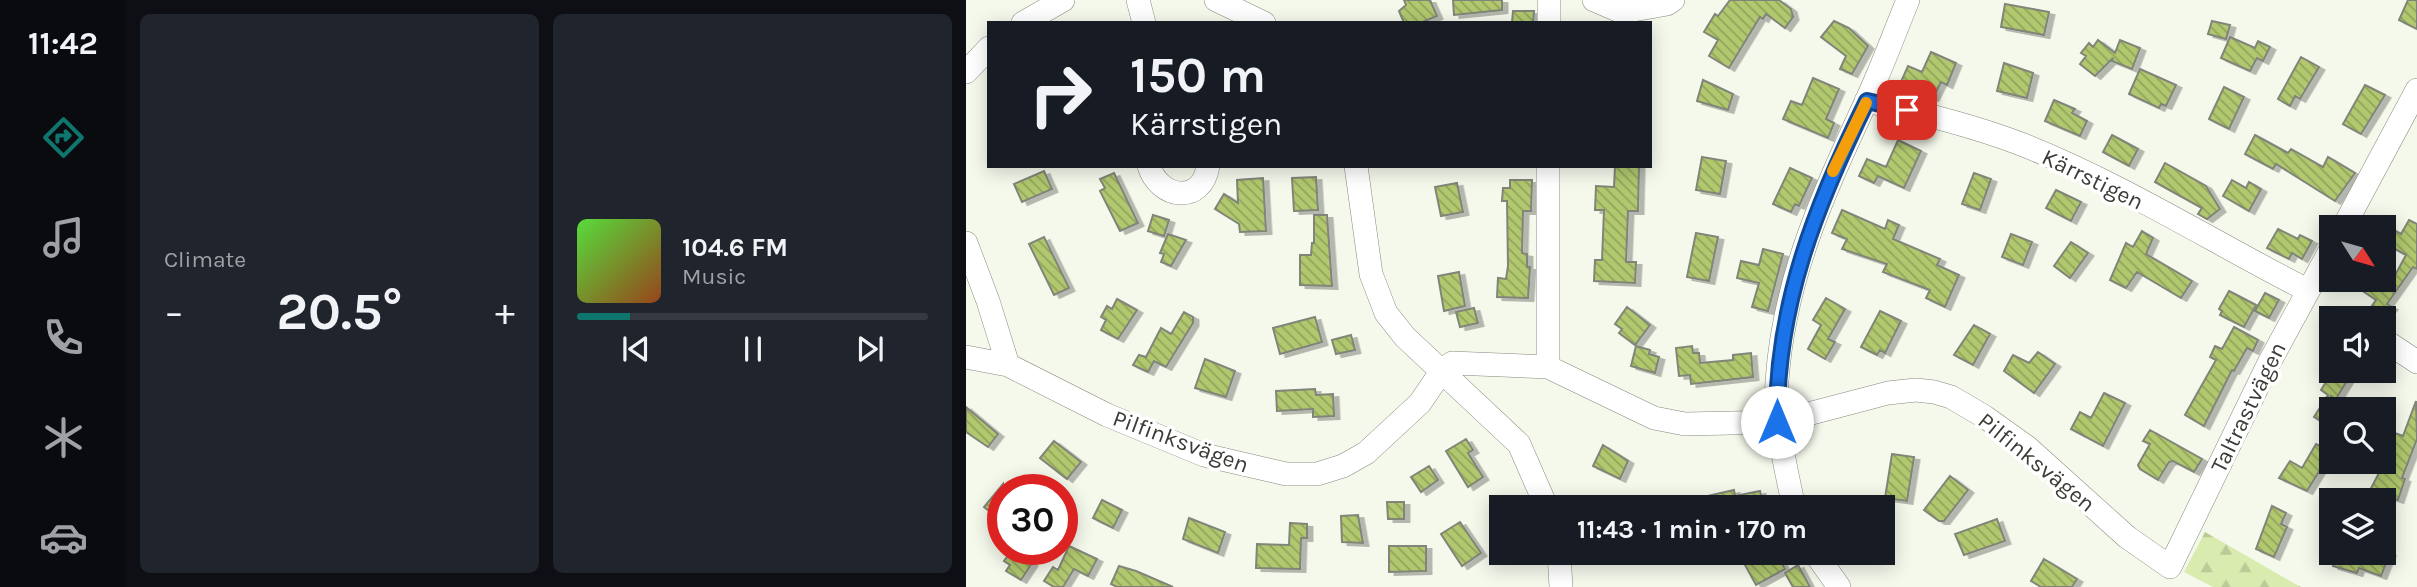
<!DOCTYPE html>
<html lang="en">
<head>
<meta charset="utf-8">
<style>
  :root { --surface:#171b24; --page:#20242c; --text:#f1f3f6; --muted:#9ea1a6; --line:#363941; --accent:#0f766e }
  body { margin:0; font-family:Karla,sans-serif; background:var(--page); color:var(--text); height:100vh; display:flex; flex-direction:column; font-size:26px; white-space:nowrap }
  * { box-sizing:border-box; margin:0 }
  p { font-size:23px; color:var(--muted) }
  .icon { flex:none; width:38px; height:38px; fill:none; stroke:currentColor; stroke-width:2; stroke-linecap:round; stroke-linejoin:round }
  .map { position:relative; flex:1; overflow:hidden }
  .panel { display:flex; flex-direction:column; gap:14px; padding:14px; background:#0d0f14; width:840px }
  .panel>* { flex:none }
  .banner { position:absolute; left:21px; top:21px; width:665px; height:147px; border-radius:0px; box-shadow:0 4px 18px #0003; background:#171b24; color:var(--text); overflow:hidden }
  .needle { width:46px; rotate:127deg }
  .controls { position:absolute; left:1353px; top:215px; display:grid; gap:14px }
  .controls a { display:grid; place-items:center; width:77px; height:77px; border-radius:0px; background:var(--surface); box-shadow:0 4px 18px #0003; font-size:35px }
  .speed { position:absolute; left:21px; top:474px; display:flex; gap:14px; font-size:35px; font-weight:700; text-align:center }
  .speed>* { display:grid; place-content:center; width:91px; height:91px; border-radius:50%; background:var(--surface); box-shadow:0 4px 18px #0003; line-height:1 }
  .speed .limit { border:10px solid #d22; background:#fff; color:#111 }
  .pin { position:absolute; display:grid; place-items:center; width:60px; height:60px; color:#fff; margin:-30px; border-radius:14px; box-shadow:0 4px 10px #0006 }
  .me { position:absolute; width:77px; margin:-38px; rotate:0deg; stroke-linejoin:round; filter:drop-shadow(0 0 5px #0008) }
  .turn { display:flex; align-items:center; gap:24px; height:147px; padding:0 28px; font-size:32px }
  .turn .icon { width:91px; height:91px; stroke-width:2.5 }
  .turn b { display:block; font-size:49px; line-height:60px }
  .big { font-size:52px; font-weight:700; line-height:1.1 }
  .panel .card { flex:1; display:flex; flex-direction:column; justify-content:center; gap:10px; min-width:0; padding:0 24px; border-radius:10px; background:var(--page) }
  .song { display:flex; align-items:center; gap:21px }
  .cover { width:84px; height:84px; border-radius:10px; background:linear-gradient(135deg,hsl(110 70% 55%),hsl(20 70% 35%)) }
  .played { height:7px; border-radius:4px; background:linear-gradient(90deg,var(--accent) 15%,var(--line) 15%) }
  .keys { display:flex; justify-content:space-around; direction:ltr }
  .heat { display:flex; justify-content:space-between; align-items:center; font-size:38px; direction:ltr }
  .panel .tiles { flex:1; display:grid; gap:14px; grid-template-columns:repeat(2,1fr) }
  .trip { position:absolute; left:523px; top:495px; width:406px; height:70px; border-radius:0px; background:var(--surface); box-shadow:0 4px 18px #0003; font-weight:700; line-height:70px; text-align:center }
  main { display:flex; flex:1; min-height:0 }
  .menu { display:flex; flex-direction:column; width:126px; justify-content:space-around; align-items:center; background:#090b0e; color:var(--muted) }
  .menu .icon { width:49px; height:49px }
  .menu .current { color:var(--accent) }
  .menu b { font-size:32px; color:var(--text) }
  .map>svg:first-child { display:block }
  .forest { fill:url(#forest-firs) }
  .building { fill:url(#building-back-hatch); stroke:#818579; stroke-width:2; filter:url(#shadow) }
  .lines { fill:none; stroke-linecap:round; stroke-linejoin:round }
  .minor-casing { stroke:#868a7e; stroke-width:24 }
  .minor { stroke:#fff; stroke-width:23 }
  .route-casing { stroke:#114b97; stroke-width:18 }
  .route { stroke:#1a73e8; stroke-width:12 }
  .slow { stroke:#f59e0b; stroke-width:12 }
  .labels { text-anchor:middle; stroke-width:7; stroke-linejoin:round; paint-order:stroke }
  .street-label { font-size:23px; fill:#3a3c37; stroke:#fff }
</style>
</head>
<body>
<main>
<nav class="menu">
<b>11:42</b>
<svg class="icon current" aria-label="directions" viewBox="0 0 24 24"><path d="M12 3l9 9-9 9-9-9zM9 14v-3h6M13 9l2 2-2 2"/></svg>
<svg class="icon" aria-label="music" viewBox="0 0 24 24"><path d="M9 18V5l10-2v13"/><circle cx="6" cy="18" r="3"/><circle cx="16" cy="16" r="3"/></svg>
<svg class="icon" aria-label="phone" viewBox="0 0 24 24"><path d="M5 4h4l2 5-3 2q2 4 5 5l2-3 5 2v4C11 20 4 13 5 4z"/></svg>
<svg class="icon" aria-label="climate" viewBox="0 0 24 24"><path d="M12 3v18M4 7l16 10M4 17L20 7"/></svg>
<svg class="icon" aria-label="car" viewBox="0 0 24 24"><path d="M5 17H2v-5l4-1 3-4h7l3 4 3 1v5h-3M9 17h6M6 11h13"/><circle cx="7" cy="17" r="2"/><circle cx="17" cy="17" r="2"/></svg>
</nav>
<section class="panel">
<div class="tiles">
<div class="card"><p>Climate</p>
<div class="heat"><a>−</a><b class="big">20.5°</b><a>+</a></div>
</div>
<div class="card">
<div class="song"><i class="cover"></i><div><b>104.6 FM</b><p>Music</p></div></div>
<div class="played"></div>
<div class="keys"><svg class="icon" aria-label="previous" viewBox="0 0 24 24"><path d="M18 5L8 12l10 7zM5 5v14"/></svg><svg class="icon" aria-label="pause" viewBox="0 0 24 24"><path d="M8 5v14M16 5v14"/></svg><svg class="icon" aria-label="next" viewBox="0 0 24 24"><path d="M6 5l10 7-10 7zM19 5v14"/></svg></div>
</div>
</div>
</section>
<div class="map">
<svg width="1451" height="587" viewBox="0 0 1451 587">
  <defs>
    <pattern id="forest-firs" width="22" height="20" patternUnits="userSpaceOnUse" patternTransform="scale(1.75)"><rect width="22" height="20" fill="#d9ebaf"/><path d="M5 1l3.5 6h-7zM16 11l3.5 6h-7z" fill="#bbca97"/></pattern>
    <pattern id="building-back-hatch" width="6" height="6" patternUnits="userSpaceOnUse" patternTransform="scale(1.75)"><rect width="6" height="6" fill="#b1c86e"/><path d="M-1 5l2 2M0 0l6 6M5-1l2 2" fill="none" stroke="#91a45b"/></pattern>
    <filter id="shadow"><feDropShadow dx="5.5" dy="3" stdDeviation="0" flood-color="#0004"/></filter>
  </defs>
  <rect width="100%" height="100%" fill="#f5f9ec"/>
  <!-- forest -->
  <path class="forest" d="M1239,532L1326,582L1335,587H1247L1218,572Z"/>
  <!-- building -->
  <path class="building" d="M438,0H464L471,16L454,23H438L433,11L440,5Z
    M487,0H536V10L488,15Z
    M764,0H813L825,9L827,17L819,28L800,14L797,19L794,17L763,68L743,56L752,40L738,32L749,14L752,16Z
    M1442,0H1451V29L1433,20Z
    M1039,4L1083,12L1078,35L1035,27Z
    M547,11H568L567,23H546Z
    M868,21L883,28L902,46L886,74L874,69L880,56L855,37Z
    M1246,21L1264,25L1260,39L1242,34Z
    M1264,37L1289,48L1292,41L1304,47L1297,61L1291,58L1284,71L1255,58Z
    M1132,40L1149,53L1154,40L1174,48L1166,69L1146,61L1147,58L1129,76L1114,64L1120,56L1115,53L1123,43L1127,47Z
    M965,52L990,63L981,85L975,82L967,98L934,84L942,66L956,72Z
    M1335,57L1353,67L1334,99L1329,96L1324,106L1312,99Z
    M1038,63L1067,73L1061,98L1031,91Z
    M1174,69L1210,85L1200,106L1195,104L1193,108L1163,94Z
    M847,78L873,89L860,119L868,123L862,138L817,119L825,101L836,105Z
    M737,80L767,94L762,110L731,101Z
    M1399,85L1419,95L1395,134L1377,124Z
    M1258,87L1278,97L1263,129L1243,119Z
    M1088,100L1109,109L1106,113L1121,121L1114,136L1079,121Z
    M1146,135L1172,149L1163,166L1137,152Z
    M1289,135L1322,153L1325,149L1357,167L1362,157L1389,173L1369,201L1310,164L1307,169L1279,154Z
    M932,140L955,151L938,188L912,176L908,183L893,176L901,159L920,167Z
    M736,157L760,161L754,194L730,190Z
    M1199,163L1240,186L1254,209L1241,219L1232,214L1236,208L1189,182Z
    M649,166H673L672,211H662L660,262H670L669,283L628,281L629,260H636L638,210H629L630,186L648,187Z
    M824,168L846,178L833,206L829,204L825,212L807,204Z
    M78,171L86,189L56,202L48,184Z
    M148,173L172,223L154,231L134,191L139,188L134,179Z
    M1008,173L1025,179L1014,210L996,204Z
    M350,177L352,210L328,211L326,178Z
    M297,178L300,231L274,232L273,224L249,209L258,194L272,203L271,180Z
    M544,180H566L565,211H557L556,253L561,254V267H564L562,298L531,297L532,278L540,279L542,266L541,201H536L537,188H544Z
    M1266,180L1280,188L1283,182L1295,189L1283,211L1257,196Z
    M491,183L497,212L475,216L469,187Z
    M1090,190L1115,202L1105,221L1080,208Z
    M876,210L919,229L922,220L933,225L927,239L974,259L971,265L993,275L979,307L960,298L964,290L917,272L921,264L876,249L881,239L866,233Z
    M187,215L203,220L198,236L182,231Z
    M348,215H361L366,286L334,285V255H345L346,243H348Z
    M1443,220L1451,224V269L1447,267L1421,304L1426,307L1416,318L1403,310L1410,300L1398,292L1406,280H1418V272L1427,279L1440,255L1418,243V224L1435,234Z
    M1312,229L1332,239L1334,235L1346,241L1336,259L1326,253L1323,259L1301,248Z
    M1176,231L1187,238L1180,254L1226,281L1215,298L1171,272L1160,288L1144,280L1160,243L1167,247Z
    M730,233L752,237L743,281L721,277Z
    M202,234L220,240L205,266L195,262L198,254L194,253Z
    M1045,234L1066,242L1057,265L1036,257Z
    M78,237L103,288L88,295L63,244Z
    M1105,242L1122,253L1104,278L1088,266Z
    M797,249L817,254L802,311L786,307L793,283L771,278L775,261L793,265Z
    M493,272L499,306L478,311L472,276Z
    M1263,291L1290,305L1278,327L1254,315L1256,311L1253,309Z
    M1299,293L1313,300L1303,318L1289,311Z
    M860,298L879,309L862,339L869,342L859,359L842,349L855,325L847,320Z
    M151,299L171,310L152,339L135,330L140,320L135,317L141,306L146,309Z
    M661,307L684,325L669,345L653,333L656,329L649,324Z
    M508,308L512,323L494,327L490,312Z
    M914,311L935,321L919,353L914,350L911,355L895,347Z
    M218,312L227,317V323L200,367L188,361L182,372L167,365L173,355L180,357L195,328L205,334Z
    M349,317L356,342L314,354L307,328Z
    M1008,325L1024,334L1007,365L988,355Z
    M1268,327L1292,340L1287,351L1281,348L1268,371L1266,370L1238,426L1219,415L1250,360L1244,357L1249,346L1256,349Z
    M385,335L389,350L370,354L366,340Z
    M670,346L684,350L683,354L693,357L689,373L665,366Z
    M726,346L727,353H733L734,363L767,360V355L785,353L787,377L725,384L724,375L713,376L710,348Z
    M1072,352L1089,364L1068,393L1038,371L1047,355L1063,363Z
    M239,359L269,371L260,397L229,388Z
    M1367,371H1387L1370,399L1365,396V428L1348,417L1362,395L1355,390Z
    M349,389L350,395L367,394L368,416L347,417V409L311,411L310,391Z
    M1138,393L1159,403L1137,446L1105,429L1114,412L1125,418Z
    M1450,401L1451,439L1436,478L1439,479L1432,500L1420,496L1419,500H1399L1414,471L1411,470L1414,462H1418V429L1437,436Z
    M0,407L32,434L22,447L0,432Z
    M1184,430L1236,459L1228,472L1207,461L1203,462L1192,480L1174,469L1172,465L1184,444L1177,441Z
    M500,439L507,450L502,453L517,477L502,487L480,451Z
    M88,441L115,462L101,479L74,458Z
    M1350,444L1365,452L1341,491L1313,478L1324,461L1336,468Z
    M637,445L662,461L654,479L627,466Z
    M926,454L948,457L941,501L919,498Z
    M463,466L472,480L455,492L445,477Z
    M984,476L1002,490L978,521H973L958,510Z
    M37,484V522L18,507Z
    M768,490L769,496L794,491L798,508H739L737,497Z
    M136,500L156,510L147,528L127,518Z
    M421,502H438V519H422Z
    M1306,506L1320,513L1315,524L1321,527L1308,557L1290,549Z
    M392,515L397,543L376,542L375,516Z
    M223,518L259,532L252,553L217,539Z
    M1031,519L1039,541L998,555L989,534Z
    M494,522L515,553L496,566L475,534Z
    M324,523L341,524V538H335L334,569L290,568L291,544L323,545Z
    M103,546L131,559L122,576L108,569L97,587H88L78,581L87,567L92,570Z
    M423,546H460V571L423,572Z
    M46,550L66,563L55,580L40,571L44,565L38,561Z
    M800,553H810L819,569L790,585L779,565Z
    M1371,553H1424L1415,576L1393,568L1391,573L1367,566Z
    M1078,559L1111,579L1106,587H1075L1065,581Z
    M832,565L844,587H827L819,573Z
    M153,566L170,571L207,587H151L145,584Z"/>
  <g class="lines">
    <!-- minor casing -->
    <g class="minor-casing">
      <path id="minor" d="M172,0L178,23
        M250,0L298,23
        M628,0L656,12L701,4L707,0
        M57,23L97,0
        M583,23V0
        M0,72L23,48
        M900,101C953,112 1005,125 1055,144C1154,183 1247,242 1341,290
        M183,166C193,199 236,205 242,166
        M390,166L405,274L420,313L439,337L553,444L581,508
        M1377,228L1451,90
        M0,243L22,301L42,365
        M1418,340L1451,362
        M0,357L42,365L141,415L238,455L320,474H351L377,466L400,453L454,403L475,372L486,363L582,367L688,418L719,424L812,422L922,393L950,390L968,392L985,397L1019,417L1061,447L1161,537L1204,567L1303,363L1365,249
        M582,367V166
        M828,508C820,467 808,423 811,381C818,278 857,195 899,104C915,70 928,34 942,0
        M593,553L595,587
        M849,553L873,587"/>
    </g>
    <!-- minor -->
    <use href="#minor" class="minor"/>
  </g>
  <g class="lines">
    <!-- route casing -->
    <g class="route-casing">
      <path id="route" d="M811,422C810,305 850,205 901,101L941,110"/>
    </g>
    <!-- route -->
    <use href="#route" class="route"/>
    <!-- slow -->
    <path class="slow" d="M867,171L900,103"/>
  </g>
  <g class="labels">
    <!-- street labels -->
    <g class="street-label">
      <text transform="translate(1127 179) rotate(26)" y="8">Kärrstigen</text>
      <text transform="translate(1282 407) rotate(-64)" y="8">Taltrastvägen</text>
      <text transform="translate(215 441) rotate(20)" y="8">Pilfinksvägen</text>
      <text transform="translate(1071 462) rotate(39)" y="8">Pilfinksvägen</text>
    </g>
  </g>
</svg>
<div class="controls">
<a><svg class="needle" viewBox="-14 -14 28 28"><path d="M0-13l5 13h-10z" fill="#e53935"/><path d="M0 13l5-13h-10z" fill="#9ea1a6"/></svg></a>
<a><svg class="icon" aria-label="sound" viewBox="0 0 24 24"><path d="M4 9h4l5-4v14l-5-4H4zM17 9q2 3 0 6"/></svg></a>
<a><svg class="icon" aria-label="search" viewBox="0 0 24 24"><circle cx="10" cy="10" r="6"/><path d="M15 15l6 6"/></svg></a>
<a><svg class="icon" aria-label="layers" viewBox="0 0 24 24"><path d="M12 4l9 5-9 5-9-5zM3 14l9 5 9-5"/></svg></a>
</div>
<div class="speed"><div class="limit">30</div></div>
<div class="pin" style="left:941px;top:110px;background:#d93025"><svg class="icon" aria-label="arrive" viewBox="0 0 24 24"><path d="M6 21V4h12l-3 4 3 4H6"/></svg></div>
<svg class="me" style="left:811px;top:422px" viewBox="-20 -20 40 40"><circle r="19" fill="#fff"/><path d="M0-13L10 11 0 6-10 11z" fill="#1a73e8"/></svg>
<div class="trip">11:43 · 1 min · 170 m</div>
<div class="banner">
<div class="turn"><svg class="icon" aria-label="right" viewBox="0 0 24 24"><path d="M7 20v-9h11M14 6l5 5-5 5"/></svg><div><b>150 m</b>Kärrstigen</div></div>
</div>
</div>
</main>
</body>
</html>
